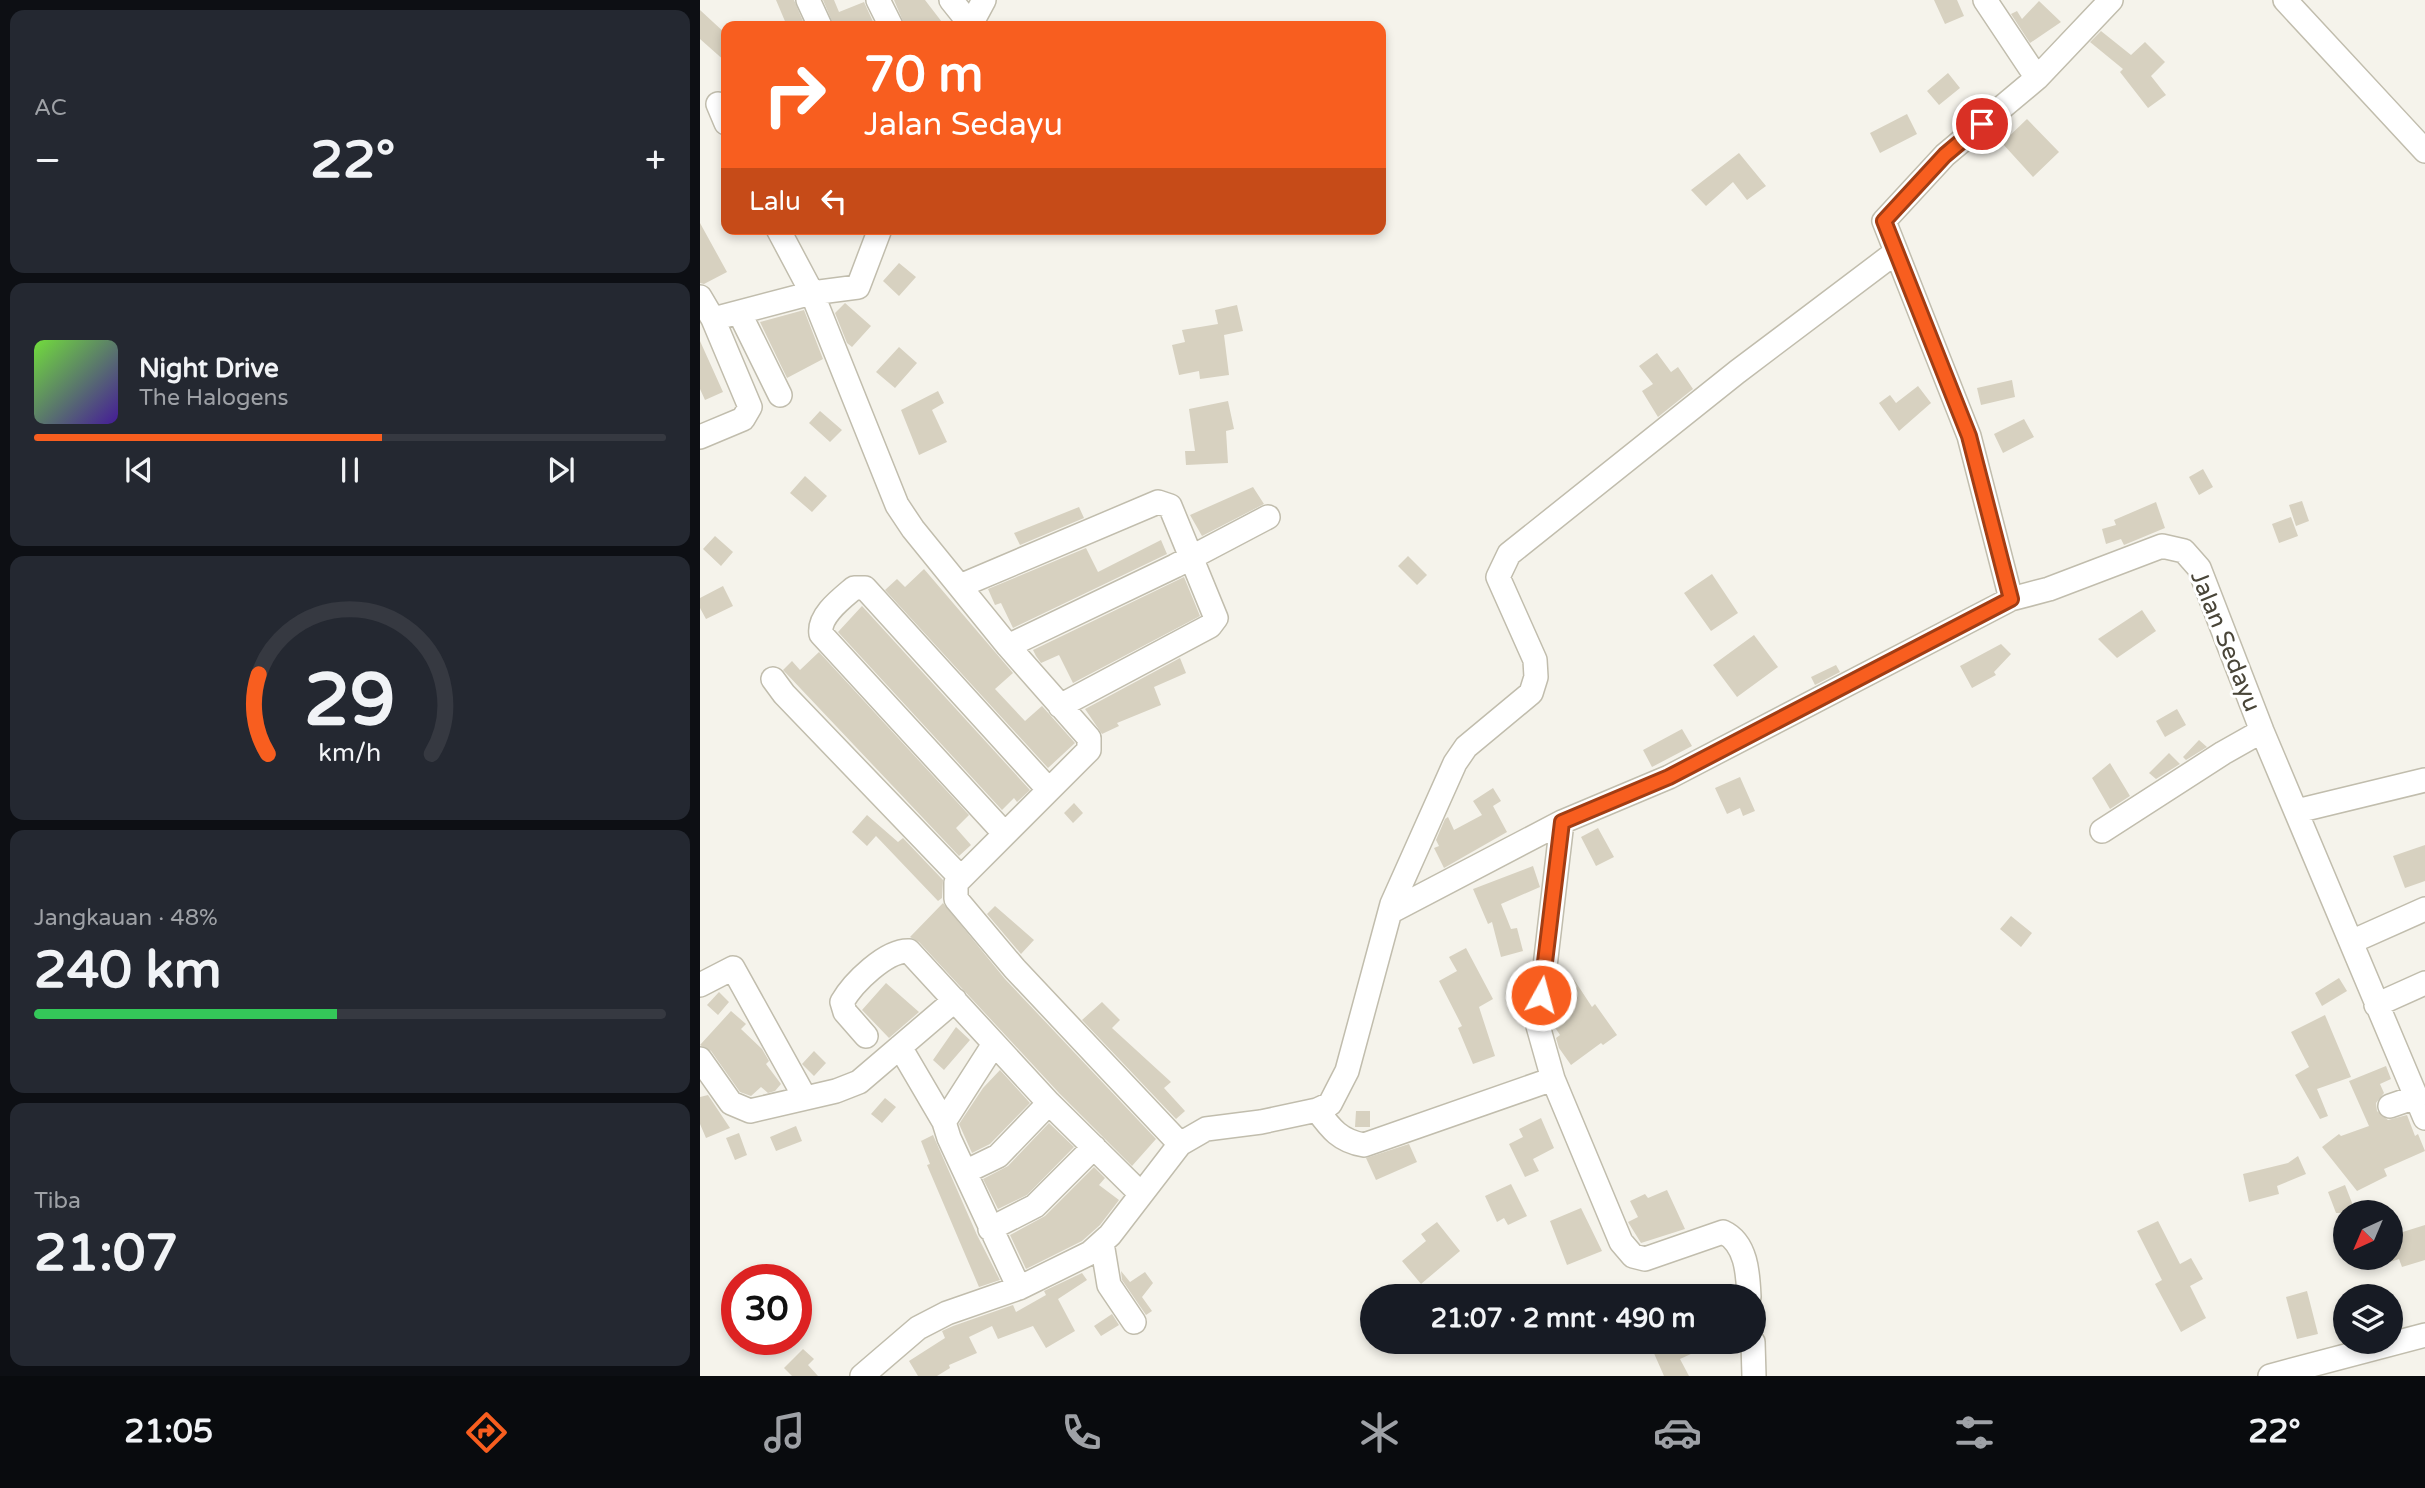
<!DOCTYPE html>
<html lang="id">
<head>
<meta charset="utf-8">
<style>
  :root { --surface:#171b24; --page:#242831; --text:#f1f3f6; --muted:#9ea1a6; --line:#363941; --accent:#f85e1f }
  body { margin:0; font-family:"Varela Round",sans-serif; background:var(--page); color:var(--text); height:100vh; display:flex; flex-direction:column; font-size:26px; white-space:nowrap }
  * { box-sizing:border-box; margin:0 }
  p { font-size:23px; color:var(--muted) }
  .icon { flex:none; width:38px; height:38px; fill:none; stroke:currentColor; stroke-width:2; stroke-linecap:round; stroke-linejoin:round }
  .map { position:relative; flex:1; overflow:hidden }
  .drawer { display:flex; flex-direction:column; gap:10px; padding:10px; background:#0d0f14; width:700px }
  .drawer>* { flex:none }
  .guide { position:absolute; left:21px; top:21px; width:665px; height:214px; border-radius:14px; box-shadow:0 4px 10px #0003; background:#f85e1f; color:#fff; overflow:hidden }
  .needle { width:46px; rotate:224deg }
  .controls { position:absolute; left:1633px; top:1200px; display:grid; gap:14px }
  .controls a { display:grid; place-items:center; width:70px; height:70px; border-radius:50%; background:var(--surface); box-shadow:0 4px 10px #0003; font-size:35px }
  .speed { position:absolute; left:21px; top:1264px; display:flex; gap:14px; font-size:35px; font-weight:700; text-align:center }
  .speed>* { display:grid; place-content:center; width:91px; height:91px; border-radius:50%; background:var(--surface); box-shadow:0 4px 10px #0003; line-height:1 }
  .speed .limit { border:10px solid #d22; background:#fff; color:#111 }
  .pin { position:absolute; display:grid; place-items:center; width:60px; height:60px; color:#fff; margin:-30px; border:4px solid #fff; border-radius:50%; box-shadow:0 2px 7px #0007 }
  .me { position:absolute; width:77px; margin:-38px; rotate:7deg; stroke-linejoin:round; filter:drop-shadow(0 0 5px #0008) }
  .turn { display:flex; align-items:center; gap:24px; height:147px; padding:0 28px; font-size:32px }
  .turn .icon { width:91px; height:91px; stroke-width:2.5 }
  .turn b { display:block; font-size:49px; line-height:60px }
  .then { display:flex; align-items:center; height:66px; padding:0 28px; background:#0003; gap:14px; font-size:26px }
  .big { font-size:52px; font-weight:800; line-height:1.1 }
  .drawer .tile { flex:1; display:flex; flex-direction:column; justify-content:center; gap:10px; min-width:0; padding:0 24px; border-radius:14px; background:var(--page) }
  .drawer .dial { align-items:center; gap:0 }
  .dial svg { height:182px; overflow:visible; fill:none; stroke:var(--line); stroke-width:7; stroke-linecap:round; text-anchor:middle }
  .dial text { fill:var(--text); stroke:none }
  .song { display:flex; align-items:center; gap:21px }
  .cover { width:84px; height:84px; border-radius:10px; background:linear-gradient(135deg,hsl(100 70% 55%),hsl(260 70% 35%)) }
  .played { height:7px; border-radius:4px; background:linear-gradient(90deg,var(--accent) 55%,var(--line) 55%) }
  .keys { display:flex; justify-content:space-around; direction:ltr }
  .heat { display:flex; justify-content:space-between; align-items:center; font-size:38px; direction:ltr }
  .charge { height:10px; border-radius:5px; background:linear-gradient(90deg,#34c759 48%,var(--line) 0) }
  .trip { position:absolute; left:660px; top:1284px; width:406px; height:70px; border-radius:35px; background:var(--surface); box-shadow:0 4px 10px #0003; font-weight:800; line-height:70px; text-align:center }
  .dock { display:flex; height:112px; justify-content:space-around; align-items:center; background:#090b0e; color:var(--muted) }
  .dock .icon { width:49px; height:49px }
  .dock .current { color:var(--accent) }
  .dock b { font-size:32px; color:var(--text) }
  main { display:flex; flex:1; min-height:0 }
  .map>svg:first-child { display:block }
  .building { fill:#d7d1c0 }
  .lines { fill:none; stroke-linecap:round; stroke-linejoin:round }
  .minor-casing { stroke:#c1bdad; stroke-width:26 }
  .minor { stroke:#fff; stroke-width:23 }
  .route-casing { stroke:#a13d14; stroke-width:18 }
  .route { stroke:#f85e1f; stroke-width:12 }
  .labels { text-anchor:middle; stroke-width:6; stroke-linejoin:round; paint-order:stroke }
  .street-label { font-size:24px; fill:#494538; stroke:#fff }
</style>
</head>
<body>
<main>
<section class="drawer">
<div class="tile"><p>AC</p>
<div class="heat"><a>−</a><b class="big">22°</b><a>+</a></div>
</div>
<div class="tile">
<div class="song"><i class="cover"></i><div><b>Night Drive</b><p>The Halogens</p></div></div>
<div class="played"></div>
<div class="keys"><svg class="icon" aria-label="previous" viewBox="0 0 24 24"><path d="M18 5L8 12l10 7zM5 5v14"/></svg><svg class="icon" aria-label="pause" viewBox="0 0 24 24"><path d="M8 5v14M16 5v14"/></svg><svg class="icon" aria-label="next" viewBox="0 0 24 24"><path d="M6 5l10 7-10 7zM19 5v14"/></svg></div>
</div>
<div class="tile dial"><svg viewBox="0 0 100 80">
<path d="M14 69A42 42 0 1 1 86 69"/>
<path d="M14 69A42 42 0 0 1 10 34" stroke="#f85e1f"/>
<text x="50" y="56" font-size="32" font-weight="700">29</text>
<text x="50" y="72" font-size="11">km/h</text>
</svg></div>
<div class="tile"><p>Jangkauan · 48%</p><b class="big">240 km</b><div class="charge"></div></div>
<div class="tile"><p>Tiba</p><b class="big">21:07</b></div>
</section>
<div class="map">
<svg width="1725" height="1376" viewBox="0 0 1725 1376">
  <rect width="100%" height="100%" fill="#f5f3eb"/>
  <!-- building -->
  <path class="building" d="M76,0H94L105,26H87Z
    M123,0H134L139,12L164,2L175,26H134Z
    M194,0H225L245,26H205Z
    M1234,0H1257L1264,16L1245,24Z
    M1339,1L1361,22L1330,43L1311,14L1317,11L1322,19Z
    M0,10L26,34V62L0,39Z
    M1401,31L1431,55L1445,42L1465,62L1451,76L1466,95L1448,108L1420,72L1423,69L1390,42Z
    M1248,73L1260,88L1239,105L1227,91Z
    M1207,114L1217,134L1180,153L1170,133Z
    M1327,119L1359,152L1333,177L1302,143Z
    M1039,153L1066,186L1047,200L1033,182L1006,206L991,190Z
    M0,223L27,272L4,284L0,283Z
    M199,263L216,277L199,296L183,281Z
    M145,303L171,326L152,347L147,343L135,313Z
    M537,305L543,331L524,335L529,375L500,379L499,371L479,375L472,345L485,342L482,330L518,324L515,310Z
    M104,310L123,359L87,378L60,322Z
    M0,341L23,392L5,400L0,389Z
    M199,347L217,363L195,388L176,372Z
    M957,353L971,372L978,367L993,389L958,417L942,391L953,384L939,366Z
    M1312,380L1315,397L1281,405L1277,388Z
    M1218,386L1231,403L1199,431L1179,403L1190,395L1196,403Z
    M238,391L244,403L232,410L247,442L219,455L201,410Z
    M528,401L534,429L526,431L528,463L486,465L485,451H495L489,409Z
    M120,411L142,430L130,442L109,423Z
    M1324,419L1334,437L1303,453L1294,434Z
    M1503,469L1513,487L1499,495L1489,477Z
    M105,476L127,496L112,512L90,493Z
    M553,487L564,504L502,536L490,515Z
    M1602,501L1609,521L1596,526L1589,505Z
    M1456,502L1465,528L1424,545L1421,539L1406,544L1402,529L1416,525L1414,520Z
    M379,507L384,518L320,545L314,533Z
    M1591,517L1598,536L1579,543L1572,524Z
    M15,536L33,552L21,566L3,549Z
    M461,540L467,554L313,628L301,603L295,605L288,589L386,548L398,572Z
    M708,556L727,575L717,585L698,566Z
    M224,569L313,673L295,689L325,721L342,706L375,743L348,768L185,590L197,579L205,587Z
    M1012,574L1038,613L1011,631L984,593Z
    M484,577L500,616L373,683L359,655L341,663L336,656L333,650Z
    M23,586L33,606L6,619L0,608V598Z
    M162,606L330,790L317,802L314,798L302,810L138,632Z
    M1442,610L1456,631L1417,658L1398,639Z
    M1054,635L1078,667L1037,697L1013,665Z
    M1301,644L1311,654L1294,672L1296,675L1272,688L1260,666Z
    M119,652L269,815L256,828L271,845L259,856L83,670L92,661L100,670Z
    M480,658L486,673L454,687L461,705L417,723L419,726L402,734L385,709Z
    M1136,665L1140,672L1115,685L1111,677Z
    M1477,709L1486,725L1465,737L1456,721Z
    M982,729L992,746L952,767L943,750Z
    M1499,740L1507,747L1486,760L1483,757Z
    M1469,753L1480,764L1456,779L1449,773Z
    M1410,763L1430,796L1410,809L1392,778Z
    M1040,777L1055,811L1043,816L1040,808L1027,814L1015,788Z
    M793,788L801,801L793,806L807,832L744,868L734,848L739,846L736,840L745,819L748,817L754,830L782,815L773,801Z
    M374,803L383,813L373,823L364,813Z
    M167,815L198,842L203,838L243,880L242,898L238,901L176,836L167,846L152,832Z
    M898,828L914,857L896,866L881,837Z
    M1725,845V881L1705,888L1693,856Z
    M833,866L840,887L801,904L811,929L817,928L823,951L801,957L792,922L788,924L773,889Z
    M243,903L305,979L456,1139L432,1166L359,1093L219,942L210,937Z
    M295,906L334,940L321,954L287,914Z
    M1311,916L1332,933L1321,947L1300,929Z
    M766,948L793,999L779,1007L795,1056L773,1064L758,1028L762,1026L739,981L757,971L749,957Z
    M873,978L892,1007L895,1004L917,1035L903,1045L901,1043L871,1065L859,1048L856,1038L860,1035L852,1023L856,990Z
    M1639,978L1647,991L1622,1006L1615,993Z
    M186,983L219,1012L189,1038L162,1010Z
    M19,992L29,1002L18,1015L7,1005Z
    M402,1002L420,1020L412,1028L471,1082L464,1088L485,1111L476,1119L382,1020Z
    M31,1011L46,1024L41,1029L62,1049L69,1061L66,1064L81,1084L75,1091L68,1093L61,1087L51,1096L40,1092L11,1051L0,1045Z
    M1625,1015L1651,1077L1617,1089L1628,1116L1620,1119L1595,1075L1609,1067L1591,1032Z
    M256,1027L270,1040L244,1070L233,1060Z
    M114,1051L126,1063L114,1076L102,1064Z
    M1686,1066L1691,1079L1680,1084L1684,1093L1676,1103L1677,1111L1688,1120L1707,1115L1715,1136L1718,1134L1725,1151L1684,1169L1687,1176L1657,1191L1622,1147L1639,1134L1641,1136L1669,1126L1649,1081Z
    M300,1070L330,1103L290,1144L272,1153L259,1124L283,1088Z
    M8,1095L30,1128L6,1138L0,1124V1097Z
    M185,1098L196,1107L182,1123L171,1114Z
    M656,1111H670V1127H655Z
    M841,1118L854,1148L833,1159L839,1171L825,1177L809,1144L823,1137L819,1129Z
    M349,1123L374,1147L327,1195L298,1209L283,1179L308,1166Z
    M96,1126L102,1141L76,1151L70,1137Z
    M39,1133L47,1155L35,1160L26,1138Z
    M233,1135L277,1235L300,1280L279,1287L227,1165L230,1164L221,1141Z
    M709,1144L717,1162L676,1180L666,1158Z
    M1598,1156L1606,1174L1577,1186L1579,1194L1549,1202L1543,1174L1588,1163Z
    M394,1167L405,1178L399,1185L419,1200L400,1225L382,1241L326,1269L310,1235L345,1216Z
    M811,1184L827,1216L808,1225L804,1218L797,1222L785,1196Z
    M1645,1185L1656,1213H1636L1628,1192Z
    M967,1190L985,1229L941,1243L928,1222L938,1217L930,1201L945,1194L948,1198Z
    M881,1208L902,1251L867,1265L850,1221Z
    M1458,1221L1480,1264L1491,1258L1503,1279L1490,1286L1506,1318L1481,1332L1455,1284L1462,1280L1437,1231Z
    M737,1222L760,1251L721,1284L702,1261L726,1241L721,1234Z
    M1725,1225V1260L1702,1267L1699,1259L1690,1262V1236Z
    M421,1271L430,1282L445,1272L453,1283L442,1297L452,1311L446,1315L422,1280Z
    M382,1273L387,1280L358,1299L375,1331L346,1348L333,1326L298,1339L292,1326L269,1337L277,1353L249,1365L250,1368L237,1376H218L209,1361L245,1338L242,1331L253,1326L313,1305L316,1312L346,1295L344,1291Z
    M1607,1291L1618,1334L1597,1339L1586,1297Z
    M412,1314L419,1325L401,1336L394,1326Z
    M949,1342H1017L980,1359L989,1376H964Z
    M103,1349L114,1359L108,1365L118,1376H92L84,1368Z"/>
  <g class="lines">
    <!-- minor casing -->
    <g class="minor-casing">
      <path id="minor" d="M108,0L120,26
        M178,0L191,26
        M251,0L271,25
        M1285,0L1337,78
        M1585,0L1725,151
        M270,26L284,0
        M18,104L26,123
        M78,229L112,293L197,505L213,529L308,646L389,738V750L256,883V899L315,969L480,1144
        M0,297L13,319L50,407L43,419L0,437
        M40,314L80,395
        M13,319L112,293L158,287L180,229
        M260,586L458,502L470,506L516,618L510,626L360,706
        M1311,599L1269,436L1184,221L1245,155L1337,78L1411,0
        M308,646L475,566L568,517
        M73,679L84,694L261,878
        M1597,811L1725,780
        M862,822L838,1026L853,1079L921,1242L933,1256L945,1259L1023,1232C1047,1243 1048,1275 1049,1297
        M1402,831L1523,753L1562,731
        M305,834L121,634C118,616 141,599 154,588H165L349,790
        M690,912L862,822L969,777L1311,599L1349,589L1462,546L1484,551L1499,568L1562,731L1725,1118
        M1651,942L1725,909
        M0,985L33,968L104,1096
        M1676,1005L1725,983
        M166,1036L145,1012L142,1002C153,983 186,950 209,951L349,1103L441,1194
        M294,1044L244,1122L249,1138L319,1288
        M200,1047L244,1122
        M0,1059L31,1103L50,1111L136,1091L159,1082L255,1000
        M1690,1106L1716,1097
        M617,1110C631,1129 640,1141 664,1145L853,1079
        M265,1172L298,1156L349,1103
        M290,1229L335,1206L394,1147
        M402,1243L409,1285L434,1322
        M1053,1342L1054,1376
        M162,1376L218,1328L247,1313L319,1288L390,1253L410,1235L480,1144L506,1129L561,1122L617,1110L630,1104L647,1071L692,904L755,763L766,747L831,693L836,677L835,660L798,577L809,554L1037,372L1196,252
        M1570,1376L1725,1335"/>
    </g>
    <!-- minor -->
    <use href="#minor" class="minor"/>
  </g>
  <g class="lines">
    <!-- route casing -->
    <g class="route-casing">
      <path id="route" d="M841,995L862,822L969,777L1311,599L1269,436L1184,221L1245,155L1282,124"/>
    </g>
    <!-- route -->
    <use href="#route" class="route"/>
  </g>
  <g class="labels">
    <!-- street labels -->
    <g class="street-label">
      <text transform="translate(1526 641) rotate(68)" y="8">Jalan Sedayu</text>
    </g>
  </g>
</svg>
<div class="controls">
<a><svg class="needle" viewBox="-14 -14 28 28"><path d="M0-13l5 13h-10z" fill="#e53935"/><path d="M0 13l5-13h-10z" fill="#9ea1a6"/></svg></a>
<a><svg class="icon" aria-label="layers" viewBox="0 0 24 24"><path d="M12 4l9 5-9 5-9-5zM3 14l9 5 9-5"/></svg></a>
</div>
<div class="speed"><div class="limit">30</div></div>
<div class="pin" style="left:1282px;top:124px;background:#d93025"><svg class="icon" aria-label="arrive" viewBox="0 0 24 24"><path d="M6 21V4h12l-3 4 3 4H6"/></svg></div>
<svg class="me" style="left:841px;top:995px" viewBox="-20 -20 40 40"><circle r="17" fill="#f85e1f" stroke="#fff" stroke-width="3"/><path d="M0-11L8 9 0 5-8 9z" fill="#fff"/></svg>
<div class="trip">21:07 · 2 mnt · 490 m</div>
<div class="guide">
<div class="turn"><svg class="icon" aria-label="right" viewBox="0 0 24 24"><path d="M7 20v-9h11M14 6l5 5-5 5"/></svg><div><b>70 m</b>Jalan Sedayu</div></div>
<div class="then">Lalu<svg class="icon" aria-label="left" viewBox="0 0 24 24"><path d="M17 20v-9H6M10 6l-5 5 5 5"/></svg></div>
</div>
</div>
</main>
<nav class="dock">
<b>21:05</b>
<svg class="icon current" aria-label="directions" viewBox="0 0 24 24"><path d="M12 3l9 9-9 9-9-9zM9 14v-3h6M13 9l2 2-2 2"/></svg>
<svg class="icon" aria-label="music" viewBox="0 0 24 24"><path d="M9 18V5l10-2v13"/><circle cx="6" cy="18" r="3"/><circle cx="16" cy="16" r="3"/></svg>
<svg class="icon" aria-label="phone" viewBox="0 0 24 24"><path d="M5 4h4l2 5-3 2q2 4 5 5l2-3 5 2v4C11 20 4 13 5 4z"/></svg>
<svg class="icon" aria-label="climate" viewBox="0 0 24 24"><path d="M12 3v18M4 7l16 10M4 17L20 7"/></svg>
<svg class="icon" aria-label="car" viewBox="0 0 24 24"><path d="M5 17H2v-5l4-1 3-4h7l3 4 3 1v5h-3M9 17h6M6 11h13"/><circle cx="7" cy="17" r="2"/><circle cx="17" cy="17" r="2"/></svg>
<svg class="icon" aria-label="filters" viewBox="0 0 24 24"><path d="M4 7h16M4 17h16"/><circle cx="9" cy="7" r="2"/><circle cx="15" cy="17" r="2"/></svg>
<b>22°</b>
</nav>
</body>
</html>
